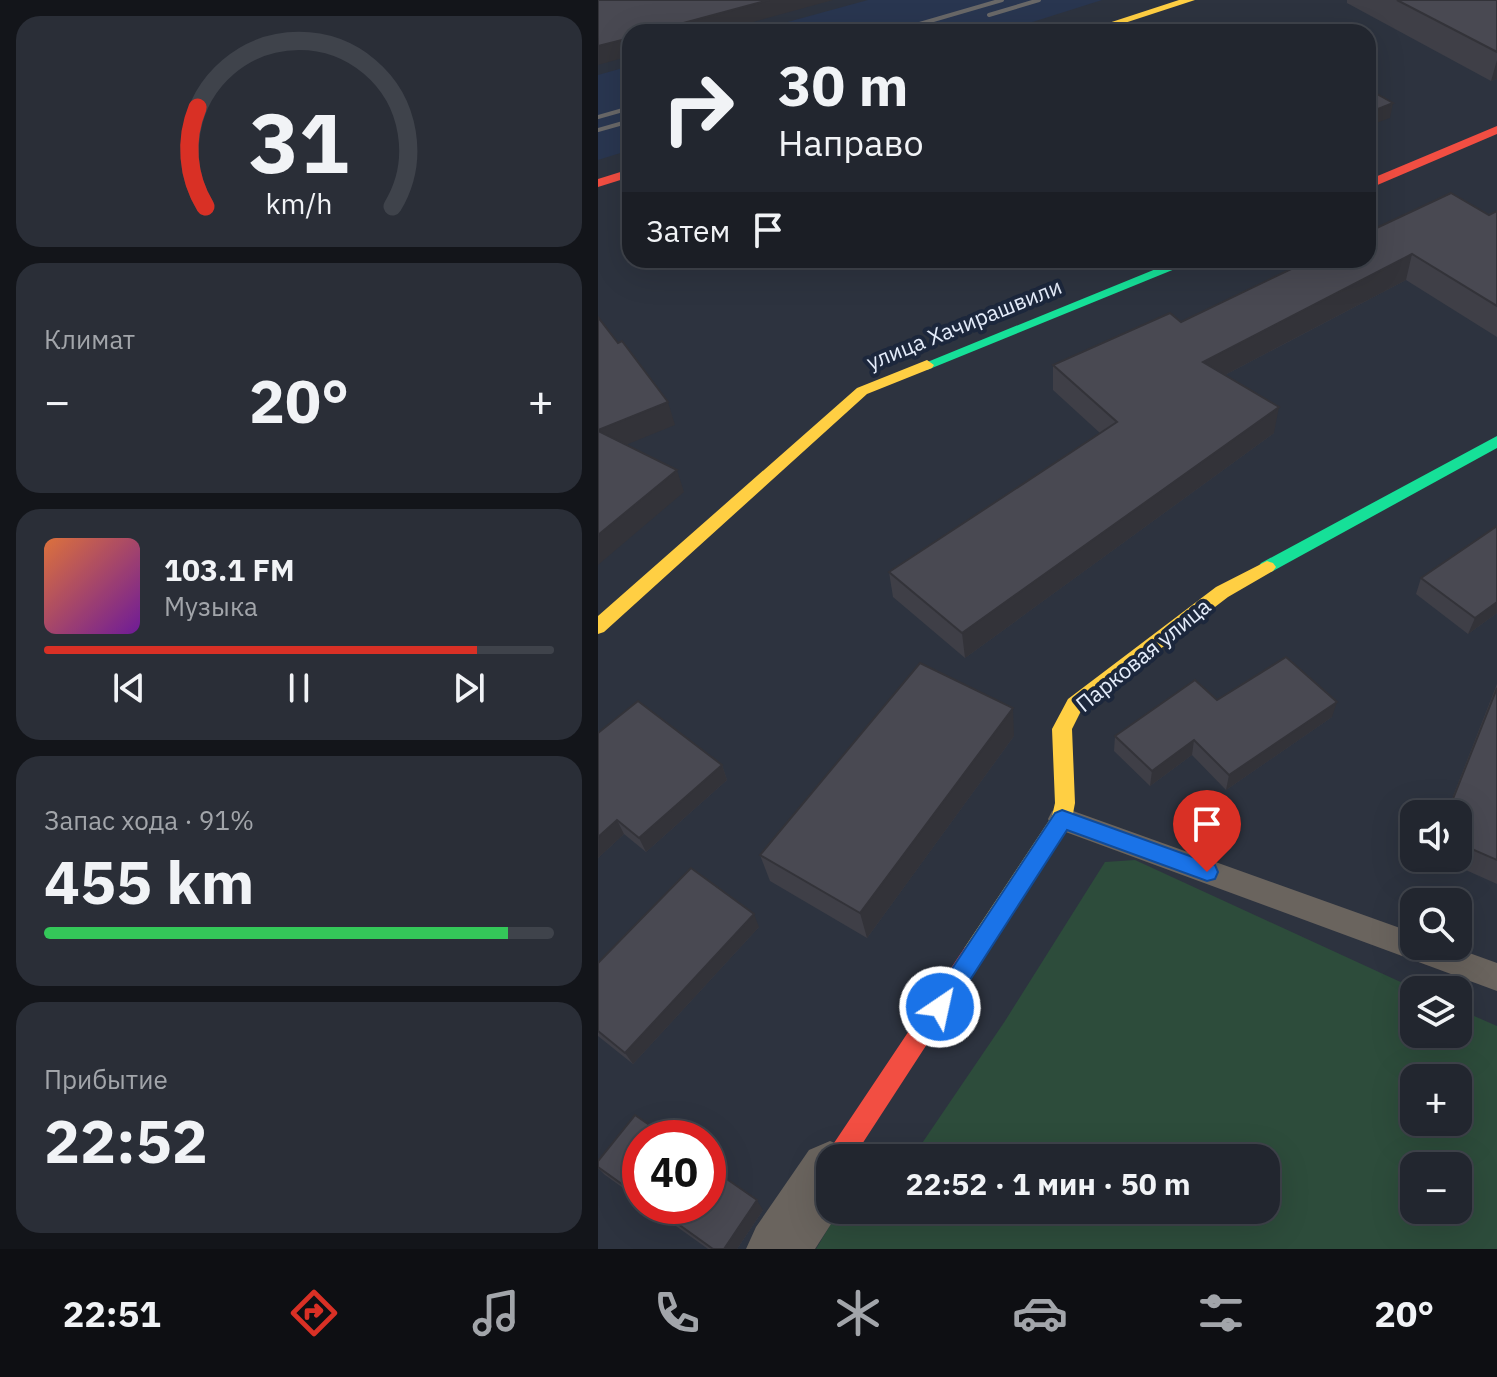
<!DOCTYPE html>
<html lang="ru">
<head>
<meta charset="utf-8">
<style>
  :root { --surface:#22262f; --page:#2a2e37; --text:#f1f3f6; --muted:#a2a5aa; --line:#3f434b; --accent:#d93025 }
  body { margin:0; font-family:"IBM Plex Sans",sans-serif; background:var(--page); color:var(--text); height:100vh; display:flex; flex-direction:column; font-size:30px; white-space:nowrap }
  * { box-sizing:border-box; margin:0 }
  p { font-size:26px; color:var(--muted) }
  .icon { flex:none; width:44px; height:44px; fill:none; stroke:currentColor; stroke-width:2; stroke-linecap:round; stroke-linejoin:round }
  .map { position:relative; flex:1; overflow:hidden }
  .details { display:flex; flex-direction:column; gap:16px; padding:16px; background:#13151a; width:598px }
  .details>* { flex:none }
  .hud { position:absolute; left:24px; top:24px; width:754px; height:244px; border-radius:24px; box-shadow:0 8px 32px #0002,0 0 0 2px var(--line); background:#22262f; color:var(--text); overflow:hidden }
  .fabs { position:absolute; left:802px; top:800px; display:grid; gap:16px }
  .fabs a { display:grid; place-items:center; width:72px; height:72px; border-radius:16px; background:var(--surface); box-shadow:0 8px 32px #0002,0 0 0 2px var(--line); font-size:40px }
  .speed { position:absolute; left:24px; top:1120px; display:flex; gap:16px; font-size:40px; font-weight:700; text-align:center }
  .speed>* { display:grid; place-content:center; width:104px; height:104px; border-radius:50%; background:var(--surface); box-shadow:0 8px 32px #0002,0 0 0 2px var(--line); line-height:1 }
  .speed .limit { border:12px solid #d22; background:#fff; color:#111 }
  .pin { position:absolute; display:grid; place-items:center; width:68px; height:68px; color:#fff; margin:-82px -34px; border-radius:50% 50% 50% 0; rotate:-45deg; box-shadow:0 0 8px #0007 }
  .pin .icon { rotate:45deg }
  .me { position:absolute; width:88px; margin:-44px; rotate:34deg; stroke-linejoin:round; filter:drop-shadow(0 0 6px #0008) }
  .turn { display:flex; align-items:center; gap:28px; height:168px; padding:0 24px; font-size:36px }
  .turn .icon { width:104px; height:104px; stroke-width:2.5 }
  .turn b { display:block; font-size:56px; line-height:68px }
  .then { display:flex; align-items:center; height:76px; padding:0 24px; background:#0003; gap:16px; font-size:30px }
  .big { font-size:60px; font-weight:700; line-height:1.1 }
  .details .card { flex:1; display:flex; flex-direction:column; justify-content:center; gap:12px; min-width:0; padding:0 28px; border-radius:24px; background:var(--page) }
  .details .dial { align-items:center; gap:0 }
  .dial svg { height:208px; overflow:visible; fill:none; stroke:var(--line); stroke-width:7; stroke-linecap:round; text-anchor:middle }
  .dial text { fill:var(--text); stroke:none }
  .song { display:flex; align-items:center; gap:24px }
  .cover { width:96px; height:96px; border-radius:12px; background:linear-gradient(135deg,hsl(20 70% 55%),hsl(280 70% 35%)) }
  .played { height:8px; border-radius:4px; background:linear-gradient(90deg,var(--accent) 85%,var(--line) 85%) }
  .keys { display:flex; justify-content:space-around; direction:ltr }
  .heat { display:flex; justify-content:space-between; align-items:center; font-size:44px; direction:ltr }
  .charge { height:12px; border-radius:6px; background:linear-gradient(90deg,#34c759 91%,var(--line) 0) }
  .trip { position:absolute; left:218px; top:1144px; width:464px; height:80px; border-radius:24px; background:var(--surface); box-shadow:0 8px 32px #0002,0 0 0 2px var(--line); font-weight:700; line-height:80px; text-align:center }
  .tabs { display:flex; height:128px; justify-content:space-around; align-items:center; background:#0e0f13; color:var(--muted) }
  .tabs .icon { width:56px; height:56px }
  .tabs .on { color:var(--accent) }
  .tabs b { font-size:36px; color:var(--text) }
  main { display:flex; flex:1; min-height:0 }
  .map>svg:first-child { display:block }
  .built { fill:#293650 }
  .green { fill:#2d4c3b; fill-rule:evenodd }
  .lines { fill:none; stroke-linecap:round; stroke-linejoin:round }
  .lane { fill:#6a645e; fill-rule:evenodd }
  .street { fill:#6a645e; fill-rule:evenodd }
  .fast { fill:#16e098; fill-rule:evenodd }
  .slow { fill:#ffcf43; fill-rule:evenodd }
  .jam { fill:#f24e42; fill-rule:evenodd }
  .rail { stroke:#696868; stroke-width:4 }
  .wall { fill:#3f3f47 }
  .shaded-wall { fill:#333339 }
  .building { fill:#494952; stroke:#333339; stroke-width:2 }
  .route { fill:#1a73e8; stroke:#114b97; stroke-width:2 }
  .labels { text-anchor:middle; stroke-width:8; stroke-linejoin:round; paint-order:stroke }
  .street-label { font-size:22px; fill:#e4ecfa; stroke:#1c273c }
</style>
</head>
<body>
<main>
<section class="details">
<div class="card dial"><svg viewBox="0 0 100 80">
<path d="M14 69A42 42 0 1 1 86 69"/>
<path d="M14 69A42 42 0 0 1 11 31" stroke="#d93025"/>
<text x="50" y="56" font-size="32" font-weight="700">31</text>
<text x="50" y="72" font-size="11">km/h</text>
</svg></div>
<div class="card"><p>Климат</p>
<div class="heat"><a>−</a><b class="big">20°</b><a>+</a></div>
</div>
<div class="card">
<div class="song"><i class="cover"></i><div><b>103.1 FM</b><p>Музыка</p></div></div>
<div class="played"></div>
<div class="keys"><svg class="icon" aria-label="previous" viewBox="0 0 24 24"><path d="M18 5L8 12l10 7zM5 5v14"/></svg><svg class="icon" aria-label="pause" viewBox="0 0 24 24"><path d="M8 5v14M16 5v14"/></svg><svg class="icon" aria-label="next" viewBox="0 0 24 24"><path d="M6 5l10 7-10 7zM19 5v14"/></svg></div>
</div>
<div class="card"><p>Запас хода · 91%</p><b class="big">455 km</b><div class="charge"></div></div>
<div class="card"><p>Прибытие</p><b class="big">22:52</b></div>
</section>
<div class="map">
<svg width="899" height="1249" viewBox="0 0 899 1249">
  <rect width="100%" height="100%" fill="#2d333f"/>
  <!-- built -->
  <path class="built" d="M270,0H504L403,32H153Z
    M32,66V150L0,160V75Z"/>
  <!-- green -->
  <path class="green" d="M537,860L820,990H816V1034H860V1009L899,1026V1249H218L241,1210H668V1158H314L407,1021L507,862ZM816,1078H860V1122H816ZM816,1166H860V1210H816Z"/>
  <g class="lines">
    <!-- lane -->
    <path class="lane" d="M464,807L816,933V946H852L899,963V991L454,827L450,819L454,811Z"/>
    <!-- street -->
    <path class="street" d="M232,1141L253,1150L257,1158H232V1210H242L217,1249H148L158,1227L211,1150Z"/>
    <!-- fast -->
    <path class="fast" d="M580,260H599L334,368L329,370L322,365Z
      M899,436V448L675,571L669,573L660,567L663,563Z"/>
    <!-- slow -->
    <path class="slow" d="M581,0H597L499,32H483Z
      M329,360L336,365L334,368L269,394L6,632L0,634V616L259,388Z
      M669,561L675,563L678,567L675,571L630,597L484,709L474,729L477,803L474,819L383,961L375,964L367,961L364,954L367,947L454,816L457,803L454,729L470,699L618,587Z"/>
    <!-- jam -->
    <path class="jam" d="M899,126V134L770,189V180Z
      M32,169V177L0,187V179Z
      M375,944L383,947L386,954L383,961L255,1158H232V1166L229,1158L232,1149L367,947Z"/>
    <!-- rail -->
    <path class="rail" d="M391,15L441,0
      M294,32L404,0
      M0,117L32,108
      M0,130L32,121"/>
  </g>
  <!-- wall -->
  <path class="wall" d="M749,0H899V79L893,81L749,3Z
    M899,211V337L808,280L627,375L676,433L367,658L295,597L291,572L502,433L455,390V365L583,322Z
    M899,526V613L870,634L818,594L823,578Z
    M899,684V884L841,858H860V814H848Z
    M619,700L734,717L628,790L594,755L552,786L516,751L517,736Z
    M0,733L124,765L129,780L48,852L26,834L0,858Z
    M416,736L269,938L172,881L162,855Z
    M161,927L35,1064L0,1036V963Z
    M42,1138V1200L7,1175L0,1168V1161Z
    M50,1206H110L165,1210L139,1249H110Z"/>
  <!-- shaded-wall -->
  <path class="shaded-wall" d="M171,0H235L119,32H52Z
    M32,38V56L0,65V46Z
    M899,60V79L893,81Z
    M795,103L792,118L770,126V113Z
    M814,254L808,280L602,388L605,362Z
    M70,402L77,425L8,453L0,430Z
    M681,407L676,433L367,658L364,633Z
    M79,470L86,492L0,565V535Z
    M899,602V613L870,634L877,618Z
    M739,702L734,717L628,790L631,775Z
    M415,708L416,736L269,938L262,913Z
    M596,740L594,755L552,786L554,771Z
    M124,765L129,780L48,852L41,838Z
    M19,820L26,834L0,858V837Z
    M156,914L161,927L35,1064L27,1053Z
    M159,1200L165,1210L139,1249H126Z"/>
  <!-- building -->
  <path class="building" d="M0,0H171L52,32H32V38L0,46Z
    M799,0H899V52Z
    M770,89L795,103L770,113Z
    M853,193L891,215L899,211V306L814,254L605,362L681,407L364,633L291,572L519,422L455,365L572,313L583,322L712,260H770V232Z
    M0,317L20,343L24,341L70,402L0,430Z
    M0,431L79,470L0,535Z
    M899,526V602L877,618L823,578Z
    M688,657L739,702L631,775L596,740L554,771L517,736L597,680L619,700Z
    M322,663L415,708L262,913L162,855Z
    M899,688V860L860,843V814H849Z
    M40,701L124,765L41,838L19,820L0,837V733Z
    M93,868L156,914L27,1053L0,1031V963Z
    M37,1115L70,1138H42V1197L0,1167V1161Z
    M110,1166L159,1200L126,1249H115L55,1206H110Z"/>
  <!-- route -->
  <path class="route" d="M464,810L617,865L620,872L617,879L609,881L469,830L350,1014L342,1018L334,1014L331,1007L334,999L457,813Z"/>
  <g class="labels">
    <!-- street labels -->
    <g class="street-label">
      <text transform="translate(366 324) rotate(-22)" y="8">улица Хачирашвили</text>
      <text transform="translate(545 655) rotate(-39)" y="8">Парковая улица</text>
    </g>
  </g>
</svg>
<div class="fabs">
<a><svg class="icon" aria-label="sound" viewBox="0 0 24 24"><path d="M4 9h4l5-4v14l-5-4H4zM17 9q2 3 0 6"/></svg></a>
<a><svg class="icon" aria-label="search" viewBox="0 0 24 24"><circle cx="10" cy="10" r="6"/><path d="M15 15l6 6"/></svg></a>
<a><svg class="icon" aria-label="layers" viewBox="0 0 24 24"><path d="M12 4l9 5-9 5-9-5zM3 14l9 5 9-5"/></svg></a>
<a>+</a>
<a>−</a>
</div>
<div class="speed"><div class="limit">40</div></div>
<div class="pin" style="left:609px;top:872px;background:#d93025"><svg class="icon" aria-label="arrive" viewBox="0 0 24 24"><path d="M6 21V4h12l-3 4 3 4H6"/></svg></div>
<svg class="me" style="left:342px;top:1007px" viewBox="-20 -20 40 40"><circle r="17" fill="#1a73e8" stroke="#fff" stroke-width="3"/><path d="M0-11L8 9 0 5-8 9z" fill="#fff"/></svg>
<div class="trip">22:52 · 1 мин · 50 m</div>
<div class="hud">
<div class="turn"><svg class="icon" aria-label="right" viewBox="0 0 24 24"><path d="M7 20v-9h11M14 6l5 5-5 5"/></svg><div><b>30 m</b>Направо</div></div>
<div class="then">Затем<svg class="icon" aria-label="arrive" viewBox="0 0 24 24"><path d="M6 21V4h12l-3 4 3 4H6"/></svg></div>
</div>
</div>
</main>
<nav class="tabs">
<b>22:51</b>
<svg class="icon on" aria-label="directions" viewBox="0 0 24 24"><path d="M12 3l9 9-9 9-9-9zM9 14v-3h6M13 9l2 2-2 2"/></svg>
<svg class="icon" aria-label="music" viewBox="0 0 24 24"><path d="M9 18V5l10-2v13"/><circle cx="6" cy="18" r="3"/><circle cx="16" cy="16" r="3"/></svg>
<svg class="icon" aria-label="phone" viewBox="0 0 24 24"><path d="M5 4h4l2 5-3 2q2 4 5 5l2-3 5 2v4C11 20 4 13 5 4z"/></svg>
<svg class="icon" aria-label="climate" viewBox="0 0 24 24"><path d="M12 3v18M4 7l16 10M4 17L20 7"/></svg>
<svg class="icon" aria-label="car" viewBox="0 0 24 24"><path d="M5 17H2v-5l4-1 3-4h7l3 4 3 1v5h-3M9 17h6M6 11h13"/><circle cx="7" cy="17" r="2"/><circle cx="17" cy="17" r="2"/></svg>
<svg class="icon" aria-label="filters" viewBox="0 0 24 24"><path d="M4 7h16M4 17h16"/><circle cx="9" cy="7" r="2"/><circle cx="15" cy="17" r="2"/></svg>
<b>20°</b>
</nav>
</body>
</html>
